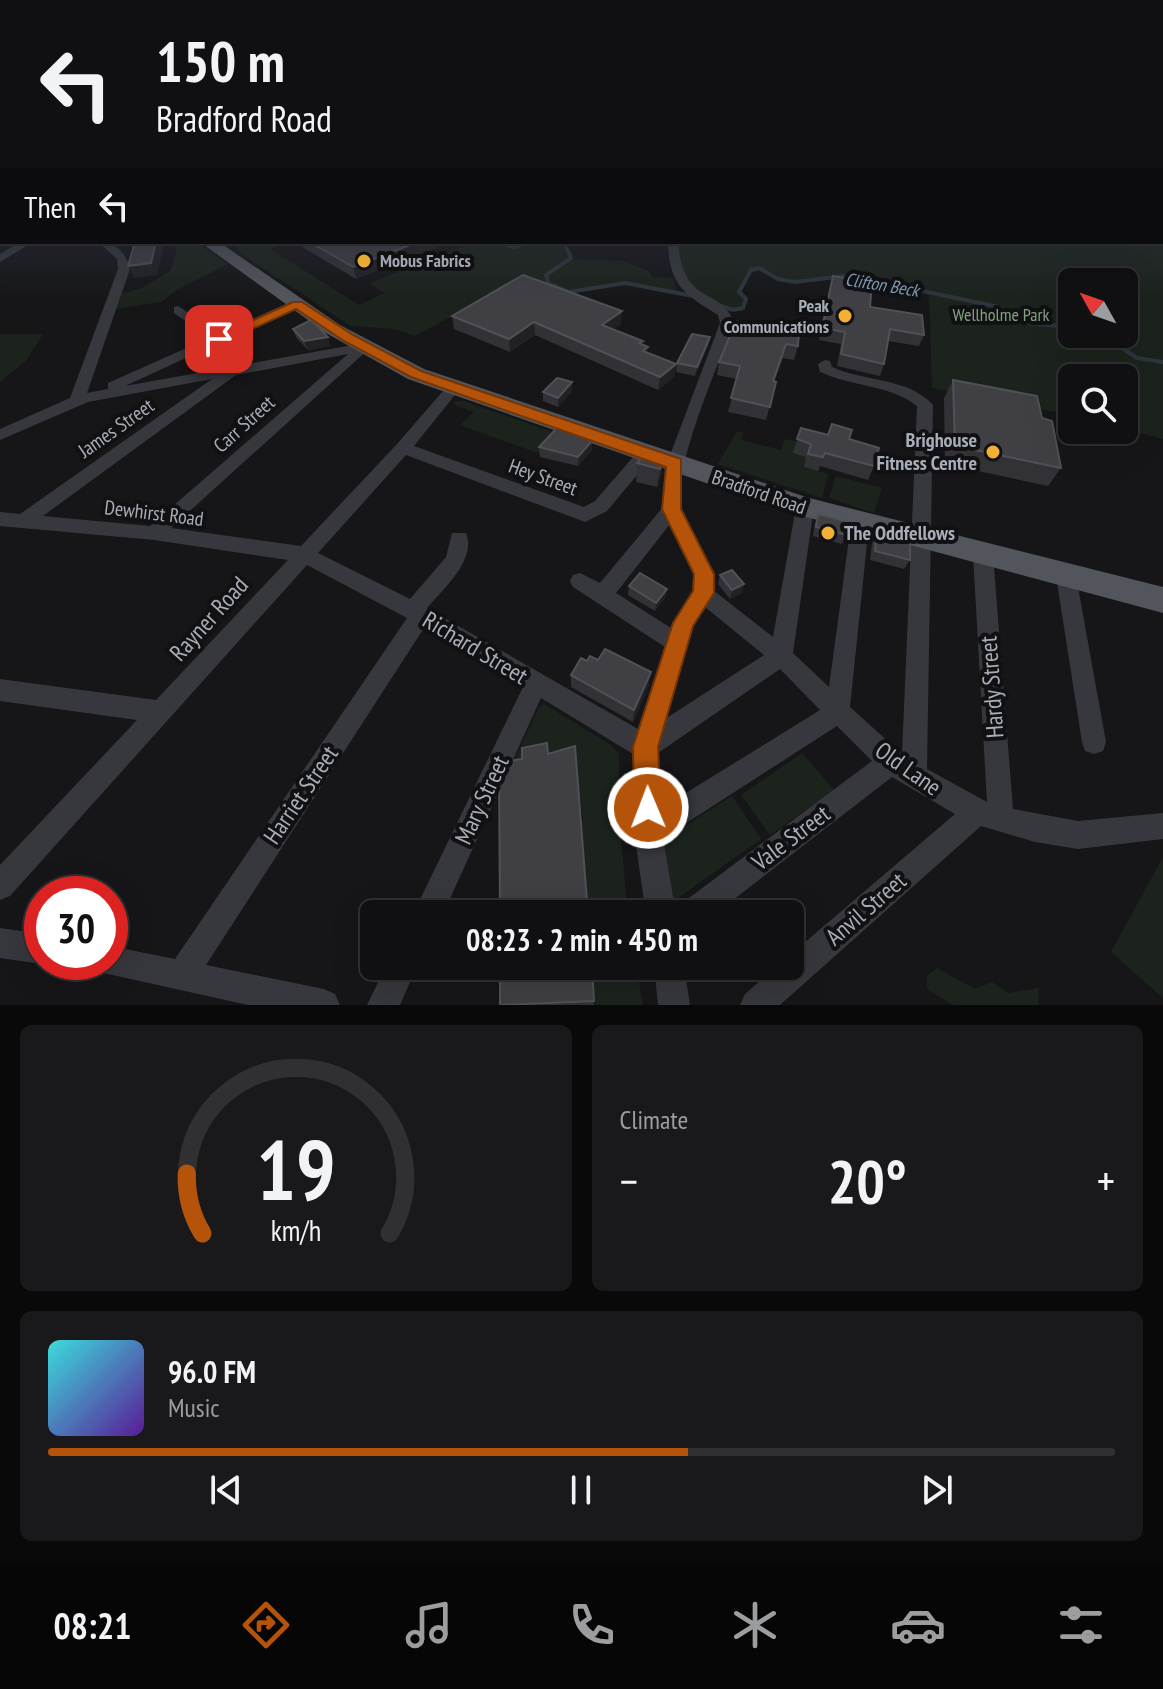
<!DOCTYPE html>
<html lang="en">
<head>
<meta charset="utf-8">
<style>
  :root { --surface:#101012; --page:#19191b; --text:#f1f3f6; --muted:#9c9d9f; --line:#303032; --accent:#b45309 }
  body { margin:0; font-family:"PT Sans Narrow",sans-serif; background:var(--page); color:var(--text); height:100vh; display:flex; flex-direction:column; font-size:30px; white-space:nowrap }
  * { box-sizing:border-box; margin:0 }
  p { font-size:26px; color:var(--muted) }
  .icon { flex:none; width:44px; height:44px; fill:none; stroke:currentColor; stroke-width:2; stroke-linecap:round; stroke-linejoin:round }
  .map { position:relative; height:1005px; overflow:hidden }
  .panel { display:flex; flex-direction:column; gap:20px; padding:20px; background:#09090a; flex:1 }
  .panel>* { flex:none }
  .top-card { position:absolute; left:0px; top:0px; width:1164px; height:244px; box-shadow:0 8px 32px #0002,0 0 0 2px var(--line); background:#101012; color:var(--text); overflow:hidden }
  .needle { width:52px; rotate:310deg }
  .tools { position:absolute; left:1058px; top:268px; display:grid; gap:16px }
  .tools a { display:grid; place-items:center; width:80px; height:80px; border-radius:12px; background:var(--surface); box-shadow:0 8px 32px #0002,0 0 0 2px var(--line); font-size:40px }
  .speed { position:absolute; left:24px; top:876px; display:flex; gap:16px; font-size:40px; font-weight:700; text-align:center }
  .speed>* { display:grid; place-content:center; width:104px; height:104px; border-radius:50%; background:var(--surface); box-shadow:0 8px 32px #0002,0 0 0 2px var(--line); line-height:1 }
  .speed .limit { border:12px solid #d22; background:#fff; color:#111 }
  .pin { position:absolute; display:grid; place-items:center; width:68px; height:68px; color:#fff; margin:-34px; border-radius:16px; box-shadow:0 4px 12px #0006 }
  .me { position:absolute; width:88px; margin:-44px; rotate:359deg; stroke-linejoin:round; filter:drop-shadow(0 0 6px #0008) }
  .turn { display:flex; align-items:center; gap:28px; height:168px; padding:0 24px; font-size:36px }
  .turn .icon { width:104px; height:104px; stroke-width:2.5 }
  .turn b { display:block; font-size:56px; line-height:68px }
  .then { display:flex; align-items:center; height:76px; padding:0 24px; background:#0003; gap:16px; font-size:30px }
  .big { font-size:60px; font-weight:600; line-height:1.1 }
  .panel .widget { flex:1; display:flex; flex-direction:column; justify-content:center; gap:12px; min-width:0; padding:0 28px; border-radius:12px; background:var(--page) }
  .panel .dial { align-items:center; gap:0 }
  .dial svg { height:208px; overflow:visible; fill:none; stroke:var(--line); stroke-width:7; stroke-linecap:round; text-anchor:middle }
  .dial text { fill:var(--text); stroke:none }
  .song { display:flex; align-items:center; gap:24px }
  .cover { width:96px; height:96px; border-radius:12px; background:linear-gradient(135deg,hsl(180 70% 55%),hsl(270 70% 35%)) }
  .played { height:8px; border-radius:4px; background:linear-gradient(90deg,var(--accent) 60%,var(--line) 60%) }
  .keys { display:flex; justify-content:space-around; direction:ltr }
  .heat { display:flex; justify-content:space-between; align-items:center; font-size:44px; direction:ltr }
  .panel .tiles { flex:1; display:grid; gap:20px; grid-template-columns:1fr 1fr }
  .widget:last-child { grid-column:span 2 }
  .trip { position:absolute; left:360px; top:900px; width:444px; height:80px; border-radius:12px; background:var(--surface); box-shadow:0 8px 32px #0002,0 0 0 2px var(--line); font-weight:600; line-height:80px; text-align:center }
  .dock { display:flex; height:128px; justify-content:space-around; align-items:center; background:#060607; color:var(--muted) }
  .dock .icon { width:56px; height:56px }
  .dock .selected { color:var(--accent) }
  .dock b { font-size:36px; color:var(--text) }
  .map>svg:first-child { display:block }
  .green { fill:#1c231d; fill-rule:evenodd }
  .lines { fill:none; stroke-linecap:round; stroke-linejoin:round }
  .stream-far1 { stroke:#2c353c; stroke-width:3 }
  .stream { stroke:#2c353c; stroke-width:4 }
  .street { fill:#37383d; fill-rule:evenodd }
  .primary { fill:#53555c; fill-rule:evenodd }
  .wall { fill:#323236 }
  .shaded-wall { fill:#212124 }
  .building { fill:#3f3f44; stroke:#4f5156; stroke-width:2 }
  .route { fill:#b45309; stroke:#753606; stroke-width:2 }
  .poi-dot { fill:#f2b134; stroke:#111113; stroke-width:3 }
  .labels { text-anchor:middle; stroke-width:8; stroke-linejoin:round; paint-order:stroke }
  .far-poi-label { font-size:18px; font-weight:bold; fill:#a8adb8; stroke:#111113; text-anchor:start }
  .far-water-label { font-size:18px; font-style:italic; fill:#7f9bb3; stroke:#111113 }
  .far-park-label { font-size:18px; fill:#7fa381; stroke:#111113 }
  .street-label { font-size:20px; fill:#a8adb8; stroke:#111113 }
  .poi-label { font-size:20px; font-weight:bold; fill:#a8adb8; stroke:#111113; text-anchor:end }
  .near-street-label { font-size:24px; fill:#a8adb8; stroke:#111113 }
</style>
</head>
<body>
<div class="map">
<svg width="1163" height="1005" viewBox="0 0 1163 1005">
  <rect width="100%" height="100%" fill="#161618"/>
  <!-- green -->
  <path class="green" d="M1163,240V439L1124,429V378H1072V415L932,388L929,292L844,276L794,282L778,279L759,268L751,270L739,292L746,299L743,308C724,312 691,299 682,280C677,271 679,253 677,242ZM1072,282H1124V334H1072Z
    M168,242H196L228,264L178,289L161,302L115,309L121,294L142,288L171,270L177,249Z
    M239,242H275L277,246L270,249L359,305L384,293L370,283L467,245L462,242H500L513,248L530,242H563L571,259L623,261L649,271L653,277L673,278L677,291C658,293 640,286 622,284C589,281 556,306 526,276L415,336L394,329L351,326L243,255L237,250Z
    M0,334H43L27,360L0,382Z
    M457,401H463L559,434L541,454L460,425L474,412L453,404Z
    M737,431L744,433L741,440L781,450L785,439L796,441L806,457L804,467L828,474L822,498L718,464Z
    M836,476L882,488L874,513L829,498Z
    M544,704L611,745L619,754V818L628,914H588L581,831L561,826L583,820L576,767L509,771L539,707Z
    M802,753L834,790L770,835L741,795Z
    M732,796L761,839L668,905L658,843Z
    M1163,857V998L1111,952Z
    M592,966H636L643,1005H595Z
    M937,968L975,989L992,982L1008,993L1038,988L1039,1005H953L927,989V975Z"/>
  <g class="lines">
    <!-- stream-far1 -->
    <path class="stream-far1" d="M500,242L513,248L530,242
      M563,242L569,253"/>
    <!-- stream -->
    <path class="stream" d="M568,251L571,258L546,275L548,283L569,292L625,283L693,296
      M718,305L733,310L743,308L746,299L739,292L751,270L759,268L778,279L795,282L844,276L913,289L999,307L1020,322L1057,326L1072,321
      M1101,334L1137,358L1163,362"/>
    <!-- street -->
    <path class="street" d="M0,169H2V175H0Z
      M0,224H2V230H0Z
      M20,242H33L0,262V254Z
      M98,242C115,242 126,252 130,269L87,393L108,389V383L209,338L174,313V307L178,306L220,333L293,301L303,304L125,386L364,343L371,347L171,528L301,546L397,444L450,383L455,382L462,386L414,446L584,507L595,501L640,449H652L654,453L652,457L607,511L585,522L406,455L318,553L410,599L446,557L452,533H466C477,560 443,589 427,608L638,729L665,647L573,587L570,581L573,575L580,573L600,583L663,507L667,463L720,323L718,315C684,294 669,285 668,242H678C683,308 722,286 734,323C719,364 670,472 682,511C691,539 715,559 713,590L773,637L796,507L799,502H811L814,507L793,653L829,687L851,524L853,519H867L869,524L850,707L902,754L917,406C889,384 852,387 820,372L818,364L825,360L830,361L832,367C864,382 908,377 933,405L927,769L987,802L973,555L976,550H990L993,555L1013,809L1078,821L1163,813V839L1078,849L1035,842L981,826L780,1005H740L745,994L777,966H790V955L955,814L892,777L715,914H676L681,904L872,761L837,726L663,838L676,914H646L634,832L633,754L541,698L443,914H413L523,687L424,628L206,965L324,989L335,994L340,1005H248L99,972L95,962H110V946L175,959L407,618L307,565L10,896L0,900V865L137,720L0,701V679L156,700L288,560L154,540L0,526V512L20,514L212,379L88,402L0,440V429L70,398L118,269L117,259ZM348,354L150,526L43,516L236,375ZM670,524L694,574L693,591L671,628L616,593ZM705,607L764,655L665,719L693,626ZM780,669L820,710L660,809L658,753Z
      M1066,568L1073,570L1076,576L1106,742L1103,751L1094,754L1085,751L1082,742L1056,576L1059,570Z
      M0,928L42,934V962H47L42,964L0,958Z
      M386,966H417L400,1005H367Z
      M654,966H684L690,1005H658Z"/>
    <!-- primary -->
    <path class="primary" d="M200,242H219L340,325L424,369L809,498L1163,587V613L795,514L408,379L326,333Z"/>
  </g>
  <!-- wall -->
  <path class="wall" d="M294,242H450L356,279Z
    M833,276L870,307L924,335L919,346L888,341L884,364L880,376L837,366L841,344L819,340Z
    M452,316L621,324L613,330L642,345L647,353L676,364L674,377L658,390L535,335L510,352L454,329Z
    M736,321L798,346L794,360L783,358L774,382H776L766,420L728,412L737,379L717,375L719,362Z
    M293,329L328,337L330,346L308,350L296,337Z
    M710,337L708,346L695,376L676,372L677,363Z
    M953,380L1042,418L1061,468L1048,486L945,464L944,398Z
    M572,382V391L558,407L543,401V392Z
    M801,428L849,439L874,466L868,480L820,466L818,471L804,467L806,457L793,453Z
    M539,447L592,450L578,466L540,457Z
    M650,449L662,472L657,487L636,482L637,463Z
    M818,514L846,535L842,544L813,536L815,523Z
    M876,534L910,560L904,569L870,560L872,543Z
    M720,575L742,593L730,599L718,584Z
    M629,586L667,589L665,598L655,611L628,595Z
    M587,661L649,685L633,722L571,687V675Z
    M594,1001V1005H500Z"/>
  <!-- shaded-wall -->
  <path class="shaded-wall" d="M155,242H162L164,246L157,275L134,278L128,266Z
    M418,242H450L356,279L353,267Z
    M622,311L621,324L602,338V325Z
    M534,322L535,335L510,352L509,339Z
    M328,337L330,346L308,350L304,341Z
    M710,337L708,346L695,376L697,367Z
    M676,364L674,377L658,390L660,377Z
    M572,382V391L558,407V398Z
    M592,441V450L578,466V457Z
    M665,454L662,472L657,487L660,469Z
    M744,584L742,593L730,599L732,590Z
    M667,589L665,598L655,611L656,603Z
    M651,672L649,685L633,722L634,710Z"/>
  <!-- building -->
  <path class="building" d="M135,242H156L151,263L128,266Z
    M310,242H418L353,267Z
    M523,275L622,311L602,325L643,341L639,343L648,347L643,351L676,364L660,377L534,322L509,339L452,316Z
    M833,276L872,282L870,307L922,315L924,335L890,329L884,364L841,354L845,332L822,328Z
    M311,320L328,337L304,341L293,329Z
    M736,321L799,332L798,346L786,344L773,381L776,382L770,407L731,398L740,366L719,362Z
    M692,334L710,337L697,367L677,363Z
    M557,378L572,382L558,398L543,392Z
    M953,380L1037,396L1042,418L1052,421L1061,468L955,446Z
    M832,424L852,430L849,439L879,448L874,466L825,453L823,457L808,454L811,444L797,439L801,428L828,435Z
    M557,428L592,441L578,457L539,447Z
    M650,449L665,454L660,469L637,463Z
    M818,514L848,522L846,535L816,527Z
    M876,534L910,542V560L875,551Z
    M732,570L744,584L732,590L720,575Z
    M640,573L667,589L656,603L629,586Z
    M605,649L651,672L634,710L571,675L581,658L587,661L590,656L598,660Z
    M547,743L548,754L575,746L588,914H500L499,765L501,762L522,759V748Z
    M500,966H592L594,1001L500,1005Z"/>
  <!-- sky -->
  <linearGradient id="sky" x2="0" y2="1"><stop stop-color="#0c0c0d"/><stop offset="0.53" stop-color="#363c48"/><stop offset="1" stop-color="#363c48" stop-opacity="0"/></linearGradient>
  <rect width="1163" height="299" fill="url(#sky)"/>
  <!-- route -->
  <path class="route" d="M293,302H302L353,335L421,371L681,459V509L714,574V593L693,626L658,747L661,808L657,818L648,822L638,818L634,808L633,747L673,623L693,591L694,574L662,509L666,467L411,377L344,341L296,309L224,342L212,339Z"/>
  <!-- markers -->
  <g class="poi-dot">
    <circle cx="364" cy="261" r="8"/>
    <circle cx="845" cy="316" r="8"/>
    <circle cx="993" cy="452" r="8"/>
    <circle cx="828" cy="533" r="8"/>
  </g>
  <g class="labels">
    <!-- far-poi labels -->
    <g class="far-poi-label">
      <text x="380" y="267">Mobus Fabrics</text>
      <text x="829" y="312" text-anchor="end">Peak<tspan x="829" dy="21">Communications</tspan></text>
    </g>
    <!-- far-water labels -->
    <g class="far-water-label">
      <text transform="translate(882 285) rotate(9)" y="6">Clifton Beck</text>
    </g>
    <!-- far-park labels -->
    <g class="far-park-label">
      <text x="1001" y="321">Wellholme Park</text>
    </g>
    <!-- street labels -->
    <g class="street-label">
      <text transform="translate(244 424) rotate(-42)" y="7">Carr Street</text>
      <text transform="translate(116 428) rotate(-35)" y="7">James Street</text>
      <text transform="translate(543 477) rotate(20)" y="7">Hey Street</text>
      <text transform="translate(759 492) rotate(19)" y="7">Bradford Road</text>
      <text transform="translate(154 513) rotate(7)" y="7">Dewhirst Road</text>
    </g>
    <!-- poi labels -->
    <g class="poi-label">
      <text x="977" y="447">Brighouse<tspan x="977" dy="23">Fitness Centre</tspan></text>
      <text x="844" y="540" text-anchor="start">The Oddfellows</text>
    </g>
    <!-- near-street labels -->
    <g class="near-street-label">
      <text transform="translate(209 619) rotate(-48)" y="8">Rayner Road</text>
      <text transform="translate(475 648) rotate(31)" y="8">Richard Street</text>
      <text transform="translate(992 687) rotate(-94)" y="8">Hardy Street</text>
      <text transform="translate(908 769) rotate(35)" y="8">Old Lane</text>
      <text transform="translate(301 795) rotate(-56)" y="8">Harriet Street</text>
      <text transform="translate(482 800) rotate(-65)" y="8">Mary Street</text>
      <text transform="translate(791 838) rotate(-37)" y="8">Vale Street</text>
      <text transform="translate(866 909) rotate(-41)" y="8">Anvil Street</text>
    </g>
  </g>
</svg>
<div class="tools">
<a><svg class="needle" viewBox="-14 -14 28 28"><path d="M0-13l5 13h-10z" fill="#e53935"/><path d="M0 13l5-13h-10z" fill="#9c9d9f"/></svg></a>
<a><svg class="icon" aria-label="search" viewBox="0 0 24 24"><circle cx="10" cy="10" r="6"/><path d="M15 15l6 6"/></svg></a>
</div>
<div class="speed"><div class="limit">30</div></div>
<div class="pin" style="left:219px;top:339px;background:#d93025"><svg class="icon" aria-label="arrive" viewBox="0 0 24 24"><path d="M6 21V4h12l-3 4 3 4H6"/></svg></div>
<svg class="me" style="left:648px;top:808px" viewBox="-20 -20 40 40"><circle r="17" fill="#b45309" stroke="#fff" stroke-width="3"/><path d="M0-11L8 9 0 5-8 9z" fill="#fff"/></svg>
<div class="trip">08:23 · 2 min · 450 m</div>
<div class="top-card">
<div class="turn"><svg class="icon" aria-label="left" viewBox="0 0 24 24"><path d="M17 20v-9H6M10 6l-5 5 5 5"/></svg><div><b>150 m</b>Bradford Road</div></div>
<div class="then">Then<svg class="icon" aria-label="left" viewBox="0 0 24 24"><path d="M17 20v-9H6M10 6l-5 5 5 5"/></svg></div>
</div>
</div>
<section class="panel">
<div class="tiles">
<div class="widget dial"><svg viewBox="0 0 100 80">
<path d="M14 69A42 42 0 1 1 86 69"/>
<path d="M14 69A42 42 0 0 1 8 46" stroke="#b45309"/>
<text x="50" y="56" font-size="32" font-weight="700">19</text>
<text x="50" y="72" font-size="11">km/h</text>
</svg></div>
<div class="widget"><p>Climate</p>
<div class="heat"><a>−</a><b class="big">20°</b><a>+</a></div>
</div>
<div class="widget">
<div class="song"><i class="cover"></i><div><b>96.0 FM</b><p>Music</p></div></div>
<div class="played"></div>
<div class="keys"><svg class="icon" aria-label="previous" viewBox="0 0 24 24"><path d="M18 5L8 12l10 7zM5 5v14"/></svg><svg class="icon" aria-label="pause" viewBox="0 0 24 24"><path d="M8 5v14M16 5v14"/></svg><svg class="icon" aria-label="next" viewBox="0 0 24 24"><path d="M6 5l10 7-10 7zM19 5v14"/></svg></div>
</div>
</div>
</section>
<nav class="dock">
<b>08:21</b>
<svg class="icon selected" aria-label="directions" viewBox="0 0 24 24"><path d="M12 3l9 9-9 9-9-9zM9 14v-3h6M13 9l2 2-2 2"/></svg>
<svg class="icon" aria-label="music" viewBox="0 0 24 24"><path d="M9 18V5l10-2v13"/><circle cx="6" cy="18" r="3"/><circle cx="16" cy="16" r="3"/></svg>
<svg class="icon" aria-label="phone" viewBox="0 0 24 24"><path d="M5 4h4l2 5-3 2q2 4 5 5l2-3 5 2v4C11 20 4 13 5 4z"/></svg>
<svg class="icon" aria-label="climate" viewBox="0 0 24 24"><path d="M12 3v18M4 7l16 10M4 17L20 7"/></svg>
<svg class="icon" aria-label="car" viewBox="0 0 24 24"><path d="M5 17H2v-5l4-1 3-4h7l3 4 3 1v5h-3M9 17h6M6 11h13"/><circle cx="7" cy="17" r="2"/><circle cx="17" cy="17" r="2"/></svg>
<svg class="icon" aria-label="filters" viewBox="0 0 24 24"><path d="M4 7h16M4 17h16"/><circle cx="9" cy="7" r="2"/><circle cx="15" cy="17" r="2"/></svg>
</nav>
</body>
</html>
